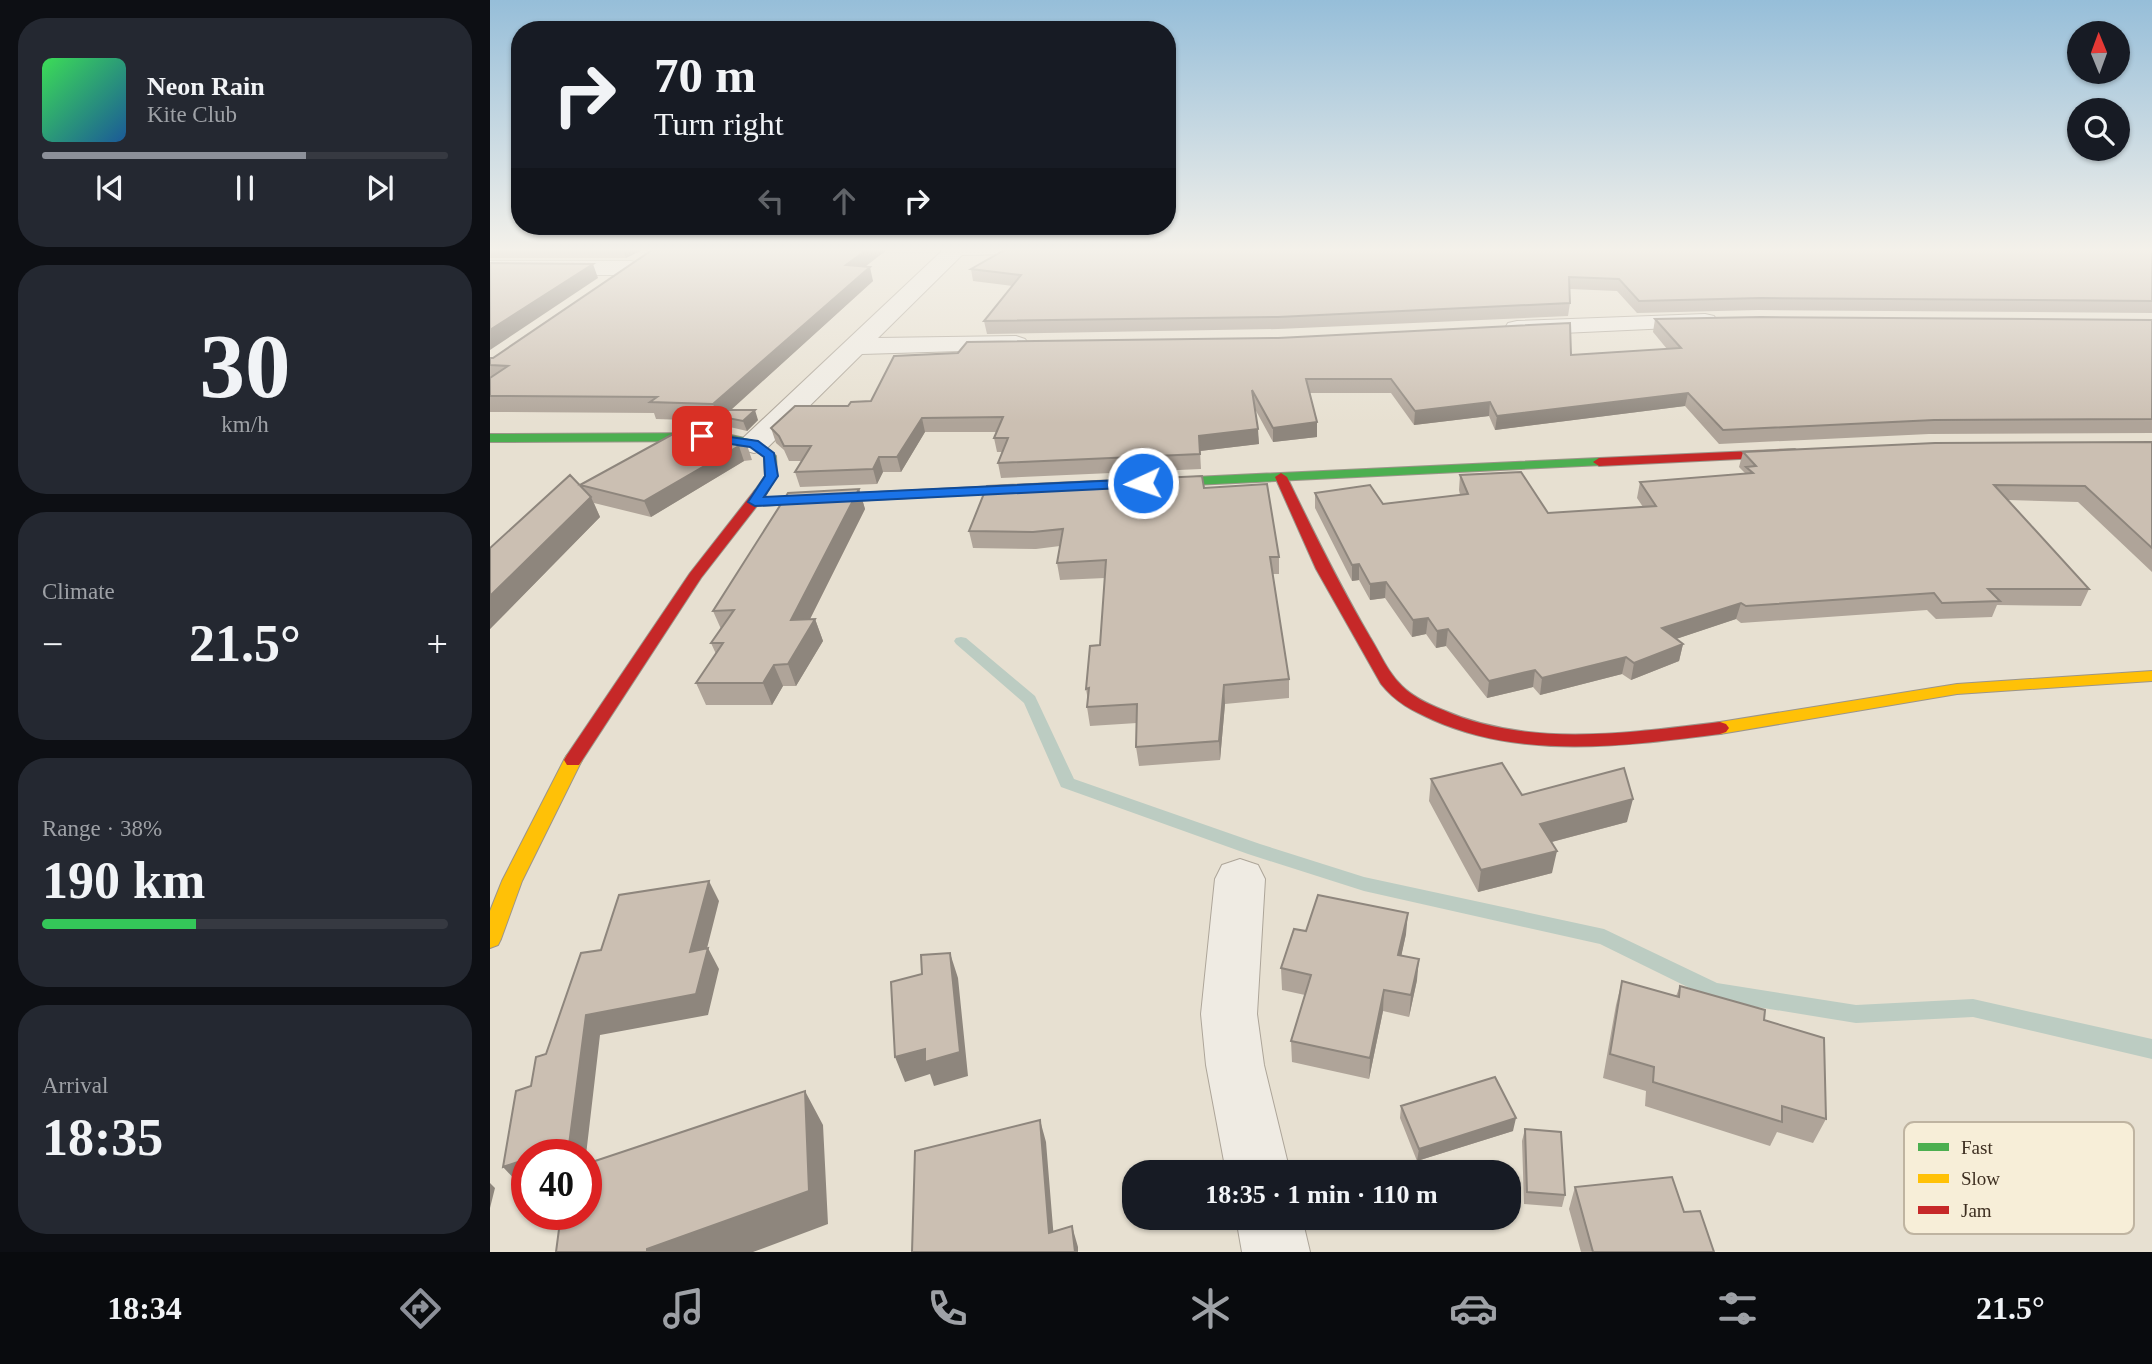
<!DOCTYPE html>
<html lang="en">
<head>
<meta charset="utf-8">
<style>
  :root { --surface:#171b24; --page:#242831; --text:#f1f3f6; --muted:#9ea1a6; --line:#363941; --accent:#8c9099 }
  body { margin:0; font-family:"Times New Roman",serif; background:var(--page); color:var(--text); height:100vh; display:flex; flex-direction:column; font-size:26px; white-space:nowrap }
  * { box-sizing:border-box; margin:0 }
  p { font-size:23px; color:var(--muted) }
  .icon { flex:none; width:38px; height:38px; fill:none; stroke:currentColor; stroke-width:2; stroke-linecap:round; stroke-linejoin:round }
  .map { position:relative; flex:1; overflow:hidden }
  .panel { display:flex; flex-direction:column; gap:18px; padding:18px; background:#0d0f14; width:490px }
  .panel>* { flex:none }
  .guide { position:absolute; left:21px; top:21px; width:665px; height:214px; border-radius:28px; box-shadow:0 2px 5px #0004; background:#171b24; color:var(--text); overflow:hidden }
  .needle { width:46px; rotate:359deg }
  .fabs { position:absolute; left:1577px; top:21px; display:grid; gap:14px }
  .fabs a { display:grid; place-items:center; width:63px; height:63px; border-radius:50%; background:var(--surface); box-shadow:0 2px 5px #0004; font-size:35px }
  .speed { position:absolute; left:21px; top:1139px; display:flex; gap:14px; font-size:35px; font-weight:700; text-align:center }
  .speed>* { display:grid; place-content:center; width:91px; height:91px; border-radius:50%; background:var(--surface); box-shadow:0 2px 5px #0004; line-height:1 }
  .speed .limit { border:10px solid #d22; background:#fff; color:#111 }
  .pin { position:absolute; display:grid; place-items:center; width:60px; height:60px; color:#fff; margin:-30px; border-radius:14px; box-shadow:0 4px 10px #0006 }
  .me { position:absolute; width:77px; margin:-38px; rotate:267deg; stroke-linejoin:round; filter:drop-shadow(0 0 5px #0008) }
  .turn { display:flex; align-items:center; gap:24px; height:147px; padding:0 28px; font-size:32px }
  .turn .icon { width:91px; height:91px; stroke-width:2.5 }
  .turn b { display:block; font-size:49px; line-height:60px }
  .lanes { display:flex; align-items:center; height:66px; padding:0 28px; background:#0003; justify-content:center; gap:35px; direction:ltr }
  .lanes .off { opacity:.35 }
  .big { font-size:52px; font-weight:700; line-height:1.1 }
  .panel .card { flex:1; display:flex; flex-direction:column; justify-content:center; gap:10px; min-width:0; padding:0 24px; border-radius:28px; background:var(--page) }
  .panel .dial { align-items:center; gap:0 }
  .dial b { font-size:91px; line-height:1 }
  .song { display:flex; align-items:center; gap:21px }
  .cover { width:84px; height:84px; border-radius:10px; background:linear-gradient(135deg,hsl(130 70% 55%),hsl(210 70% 35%)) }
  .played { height:7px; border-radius:4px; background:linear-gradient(90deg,var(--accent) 65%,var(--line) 65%) }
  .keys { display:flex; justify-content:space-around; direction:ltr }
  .heat { display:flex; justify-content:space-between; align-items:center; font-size:38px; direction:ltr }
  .charge { height:10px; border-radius:5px; background:linear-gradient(90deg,#34c759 38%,var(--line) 0) }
  .trip { position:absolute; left:632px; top:1160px; width:399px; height:70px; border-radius:28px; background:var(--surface); box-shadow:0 2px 5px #0004; font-weight:700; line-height:70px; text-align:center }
  .menu { display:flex; height:112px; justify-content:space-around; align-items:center; background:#090b0e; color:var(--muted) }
  .menu .icon { width:49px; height:49px }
  .menu .current { color:var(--accent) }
  .menu b { font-size:32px; color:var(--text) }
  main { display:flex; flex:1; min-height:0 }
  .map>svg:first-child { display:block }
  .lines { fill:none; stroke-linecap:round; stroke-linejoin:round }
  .stream { fill:#bcccc2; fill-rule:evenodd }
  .street-casing { stroke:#ada599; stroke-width:2 }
  .fast-casing { stroke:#9c958a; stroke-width:2 }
  .slow-casing { stroke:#9c958a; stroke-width:2 }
  .jam-casing { stroke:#9c958a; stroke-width:2 }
  .street { fill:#efebe3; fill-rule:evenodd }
  .fast { fill:#4caf50; fill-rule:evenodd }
  .slow { fill:#ffc107; fill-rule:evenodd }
  .jam { fill:#c62828; fill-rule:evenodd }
  .wall { fill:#afa499 }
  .shaded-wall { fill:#8e867d }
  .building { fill:#cbbfb2; stroke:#8e867d; stroke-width:2 }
  .route { fill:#1a73e8; stroke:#114b97; stroke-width:2 }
  .key { fill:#f7eed8; stroke:#bfb4a1; stroke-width:2 }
  .key-label { font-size:19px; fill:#3d2e20 }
</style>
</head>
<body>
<main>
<section class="panel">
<div class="card">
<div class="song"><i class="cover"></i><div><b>Neon Rain</b><p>Kite Club</p></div></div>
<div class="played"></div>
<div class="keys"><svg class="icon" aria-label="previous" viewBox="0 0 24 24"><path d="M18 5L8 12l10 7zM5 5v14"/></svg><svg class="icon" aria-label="pause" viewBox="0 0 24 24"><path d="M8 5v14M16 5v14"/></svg><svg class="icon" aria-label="next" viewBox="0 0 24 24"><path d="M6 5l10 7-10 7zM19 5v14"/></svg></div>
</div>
<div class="card dial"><b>30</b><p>km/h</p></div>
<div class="card"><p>Climate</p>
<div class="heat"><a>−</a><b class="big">21.5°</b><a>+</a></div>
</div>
<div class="card"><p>Range · 38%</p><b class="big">190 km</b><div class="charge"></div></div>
<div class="card"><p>Arrival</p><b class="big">18:35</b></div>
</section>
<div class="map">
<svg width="1662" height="1252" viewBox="0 0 1662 1252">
  <rect width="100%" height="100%" fill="#e7e0d1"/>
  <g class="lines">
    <!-- stream -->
    <path class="stream" d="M471,637L476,638L545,696L584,779L770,844L874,877L1114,929L1227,983L1366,1005L1483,999L1662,1039V1059L1483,1017L1366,1023L1224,1000L1110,944L874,891L758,854L571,787L534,703L466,644L464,641L466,638Z"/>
    <!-- street casing -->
    <g class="street-casing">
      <path id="street" d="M455,248H531L528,252L521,254L472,255L388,338L526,336L535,339L539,344L535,349L372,354L275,450L264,453L253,450L249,444L253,438Z
        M0,261H141L149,263L152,268L149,273L141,275H0Z
        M1215,314L1224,316L1227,321L1224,326L1027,335L1018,333L1015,328L1018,323L1027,321Z
        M750,859L768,865L775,879L767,1014L774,1065L800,1172H736L716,1065L711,1014L725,879L732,865Z
        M746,1218H812L820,1252H752Z"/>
    </g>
    <!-- fast casing -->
    <g class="fast-casing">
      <path id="fast" d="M232,433L268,441L286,456L287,476L275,496H265L263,493L275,476L274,457L260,447L232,441L0,442V434Z
        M1109,458L1115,462L1113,465L662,487L655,483L662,479Z"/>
    </g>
    <!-- slow casing -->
    <g class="slow-casing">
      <path id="slow" d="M549,484L554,485V491L265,506L258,502L265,498Z
        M1662,671V681L1467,694L1230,734L1224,732L1221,728L1224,724L1230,722L1467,684Z
        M83,754L89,755L92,760L32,881L11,939L8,945L0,948V911L12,881L74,760L77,755Z"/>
    </g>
    <!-- jam casing -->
    <g class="jam-casing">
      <path id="jam" d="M1305,449L1311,453L1309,456L1109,466L1103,462L1109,458Z
        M791,473L797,477C824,533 849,584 880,637C890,653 898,673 912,686C923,697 938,704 953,710C1039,748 1139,733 1230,722L1236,724L1239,728L1236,732L1230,734C1136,746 1033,760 943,720C923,711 905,702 891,684L826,569L785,477Z
        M270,489L277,493L211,578L89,765H77L74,760L77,755L200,573L265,490Z"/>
    </g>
    <!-- street -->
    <use href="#street" class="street"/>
    <!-- fast -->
    <use href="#fast" class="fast"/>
    <!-- slow -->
    <use href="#slow" class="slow"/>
    <!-- jam -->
    <use href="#jam" class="jam"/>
  </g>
  <!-- wall -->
  <path class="wall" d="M0,248H156L136,258H0Z
    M399,248L375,267L383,281L241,410L268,420L257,431L231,425L229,421L166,419L164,413L0,412V358Z
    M1662,248V313L1268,310L1147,313L1127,291L1080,289V303L1078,316L788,329L497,334L494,321L523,286L483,281L481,269Z
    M1165,319L1662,320V433L1439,434L1229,444L1195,406L1005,430L999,416L924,425L901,393H820L827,422V437L783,442L765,409L769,444L710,451L711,469L511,478L508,463L512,452H507L504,438L507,432H435L411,472H393L387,484L310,487L305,472L312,461H299L294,450L286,443L281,428L358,406L381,401L1177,349L1163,332Z
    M226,434L257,445L262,460L254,461L161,517L104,503L110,517L0,629V548L90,485Z
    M1662,442V572L1588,502L1518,500L1599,589L1591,606L1507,605L1502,617L1446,619L1437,610L1251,623L1246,619L1186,639L1193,644L1189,661L1141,680L1132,674L1050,695L1043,687L997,698L956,646L946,648L936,634L922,637L895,598L880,600L869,580L862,581L825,508V493L893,504L970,495L969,490L970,475L1058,513L1153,507L1147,498L1150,482L1254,474L1255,473L1249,467L1253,452Z
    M714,488L789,557V574H783L799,679V698L735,704L730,760L649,766L646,747L647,723L600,726L597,707L598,701L596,689L610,645L615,578L570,580L567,563L570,546L546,549L483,548L479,531Z
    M369,489L375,509L320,619H325L333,641L306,686H293L282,705H216L206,683L226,654L221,643L231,629L223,611Z
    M941,779L1032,795L1137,822L1062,842V873L988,892L939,801Z
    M816,931L916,934L911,956L927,980L919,1017L893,1011L879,1079L802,1062L801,1041L815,995L792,990L791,968Z
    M1132,981L1186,996L1190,986L1274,1020L1336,1119L1323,1143L1287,1132L1280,1146L1155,1106L1156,1091L1113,1078L1126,1005Z
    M911,1106L1023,1131L927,1161L910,1118Z
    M1035,1129L1075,1195L1072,1207L1034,1204L1032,1141Z
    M1085,1187L1194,1212L1224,1252H1091L1079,1209Z"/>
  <!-- shaded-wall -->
  <path class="shaded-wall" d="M132,248H156L136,258Z
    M379,248H399L359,279L356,265Z
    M103,264L108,278L0,350V330Z
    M380,267L383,281L233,417L228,416L223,404Z
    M1198,393L1195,406L1005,430L1007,416Z
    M1000,402L999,416L924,425L925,411Z
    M265,410L268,420L257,431L253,421Z
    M432,418L435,432L411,472L407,457Z
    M827,422V437L783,442V428Z
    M768,429L769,444L710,451L709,436Z
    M249,446L254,461L161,517L154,501Z
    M389,457L393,472L387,484L383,469Z
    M369,489L375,509L309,641L301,620Z
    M101,497L110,517L0,629V596Z
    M869,564V580L862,581V565Z
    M896,582L895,598L880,600V584Z
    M1251,603L1246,619L1168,645L1172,628Z
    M938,618L936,634L922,637L923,620Z
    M325,619L333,641L306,686L298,664Z
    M958,629L956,646L946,648L947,631Z
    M1193,644L1189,661L1141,680L1144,663Z
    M1136,657L1132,674L1050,695L1052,678Z
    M284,665L293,686L282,705L273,683Z
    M1045,670L1043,687L997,698L999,681Z
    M734,685L735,704L730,760L729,741Z
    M1143,799L1137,822L1046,846L1050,824Z
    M1067,851L1062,873L988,892L991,870Z
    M219,881L229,901L211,972L200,952Z
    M918,913L916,934L907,976L908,955Z
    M218,948L229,969L218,1015L110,1035L96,1155H48L96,1015Z
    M460,953L468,978L478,1076L444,1086L440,1074L415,1082L405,1057Z
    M929,959L927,980L919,1017L921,995Z
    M894,990L893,1011L879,1079L880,1058Z
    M315,1091L333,1125L338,1224L263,1252H157V1249Z
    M1026,1118L1023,1131L927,1161L929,1149Z
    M550,1120L556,1142L565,1252L559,1233Z
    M37,1159V1184L31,1186L13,1167Z
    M0,1183L5,1188L0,1208Z
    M582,1226L588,1247V1252H585Z"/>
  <!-- building -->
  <path class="building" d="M165,248H379L356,265L380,267L223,404L160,402L167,397L0,396V378L18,366L0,365V358H3Z
    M518,248H1662V301L1271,298L1149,301L1129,279L1079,277L1080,303L788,317L494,321L531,275L481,269Z
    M0,263L103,264L0,330Z
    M1271,317L1662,320V419L1444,420L1233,430L1198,393L1007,416L1000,402L925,411L901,379H816L827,422L783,428L762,390L768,429L709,436L710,454L508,463L518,438H504L513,417L432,418L407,457H389L383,469L305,472L321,446H294L289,436L281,428L305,406H358L361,402L381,401L404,356L468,353L477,342L788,338L1080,323L1081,355L1191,348L1165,319Z
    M237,410H265L253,421L227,416Z
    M183,434H226L248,438L257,445L249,446L154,501L90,485Z
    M1662,442V548L1595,486L1504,485L1599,589H1498L1510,601L1452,603L1444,593L1256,606L1251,603L1172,628L1193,644L1144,663L1136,657L1052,678L1045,670L999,681L958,629L947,631L938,618L923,620L896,582L880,584L869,564L862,565L825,493L880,485L893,504L978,494L970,475L1031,472L1058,513L1166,506L1150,482L1263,473L1256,467L1266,466L1253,452L1445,443Z
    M80,475L101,497L0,596V548Z
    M712,476L714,488L777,484L789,557H780L799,679L734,685L729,741L646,747L647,704L597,707L599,688L596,689L600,646L610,645L616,560L567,563L573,529L543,532L479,531L497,486Z
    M369,489L301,620L325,619L298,664L284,665L273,683H206L233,643H221L244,610L223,611L298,493Z
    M1012,763L1032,795L1134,768L1143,799L1050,824L1067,851L991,870L941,779Z
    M219,881L200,952L218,948L206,994L96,1015L79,1145L48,1155H37V1159L13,1167L26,1091L41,1086L46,1057L56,1054L91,953L111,950L129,895Z
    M828,895L918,913L908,955L929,959L921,995L894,990L880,1058L801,1041L821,975L791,968L804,929L816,931Z
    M460,953L470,1052L435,1062V1049L405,1057L401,982L432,974L431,955Z
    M1132,981L1189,997L1190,986L1275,1010L1274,1020L1334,1038L1336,1119L1292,1106V1122L1163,1082L1164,1067L1120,1054Z
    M1005,1077L1026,1118L929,1149L911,1106Z
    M315,1091L319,1191L157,1249V1252H66L71,1214H96V1164Z
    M550,1120L559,1233L582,1226L585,1252H422L425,1151Z
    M1035,1129L1071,1132L1075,1195L1037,1192Z
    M1182,1177L1194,1212L1210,1211L1224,1252H1103L1085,1187Z"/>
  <!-- sky -->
  <linearGradient id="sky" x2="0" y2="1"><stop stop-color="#96bed9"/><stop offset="0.59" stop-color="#f4f1ea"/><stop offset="1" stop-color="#f4f1ea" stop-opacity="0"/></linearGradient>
  <rect width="1662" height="423" fill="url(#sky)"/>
  <!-- route -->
  <path class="route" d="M212,433L268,441L284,453L288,476L274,497L653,479L659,483L653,487L265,506L258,502L275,476L274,457L260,447L208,439V434Z"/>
  <!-- legend -->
  <rect x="1414" y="1122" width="230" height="112" rx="10" class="key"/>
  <rect x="1428" y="1143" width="31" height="8" fill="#4caf50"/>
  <rect x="1428" y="1174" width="31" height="9" fill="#ffc107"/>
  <rect x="1428" y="1206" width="31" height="8" fill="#c62828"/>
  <g class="key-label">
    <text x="1471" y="1154">Fast</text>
    <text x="1471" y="1185">Slow</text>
    <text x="1471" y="1217">Jam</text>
  </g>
</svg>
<div class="fabs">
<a><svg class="needle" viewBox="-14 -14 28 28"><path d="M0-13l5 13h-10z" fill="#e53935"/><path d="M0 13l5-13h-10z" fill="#9ea1a6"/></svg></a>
<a><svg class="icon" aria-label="search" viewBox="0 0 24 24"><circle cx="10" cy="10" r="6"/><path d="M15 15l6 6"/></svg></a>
</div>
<div class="speed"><div class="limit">40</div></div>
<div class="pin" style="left:212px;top:436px;background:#d93025"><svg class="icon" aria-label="arrive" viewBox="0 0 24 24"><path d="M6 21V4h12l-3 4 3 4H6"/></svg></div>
<svg class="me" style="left:653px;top:483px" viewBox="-20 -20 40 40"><circle r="17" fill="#1a73e8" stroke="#fff" stroke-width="3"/><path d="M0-11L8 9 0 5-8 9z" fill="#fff"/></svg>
<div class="trip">18:35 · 1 min · 110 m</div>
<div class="guide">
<div class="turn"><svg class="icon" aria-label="right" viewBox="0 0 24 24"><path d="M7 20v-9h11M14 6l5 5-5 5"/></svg><div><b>70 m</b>Turn right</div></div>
<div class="lanes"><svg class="icon off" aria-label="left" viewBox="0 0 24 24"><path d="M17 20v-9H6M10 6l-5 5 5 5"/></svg><svg class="icon off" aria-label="ahead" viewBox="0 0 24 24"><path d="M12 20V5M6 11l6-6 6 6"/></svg><svg class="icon" aria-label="right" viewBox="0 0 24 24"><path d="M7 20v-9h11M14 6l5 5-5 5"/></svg></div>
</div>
</div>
</main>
<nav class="menu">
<b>18:34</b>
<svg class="icon current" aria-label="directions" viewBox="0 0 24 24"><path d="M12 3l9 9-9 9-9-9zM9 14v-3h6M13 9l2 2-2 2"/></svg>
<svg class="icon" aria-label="music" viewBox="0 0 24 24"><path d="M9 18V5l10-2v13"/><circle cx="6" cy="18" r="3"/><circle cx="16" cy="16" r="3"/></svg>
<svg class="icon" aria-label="phone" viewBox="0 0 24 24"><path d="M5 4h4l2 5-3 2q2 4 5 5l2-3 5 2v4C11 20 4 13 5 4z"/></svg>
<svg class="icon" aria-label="climate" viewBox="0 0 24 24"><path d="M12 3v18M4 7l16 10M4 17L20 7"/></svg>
<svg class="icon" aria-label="car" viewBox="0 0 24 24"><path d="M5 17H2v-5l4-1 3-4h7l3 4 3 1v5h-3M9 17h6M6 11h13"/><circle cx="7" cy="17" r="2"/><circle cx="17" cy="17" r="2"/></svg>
<svg class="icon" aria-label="filters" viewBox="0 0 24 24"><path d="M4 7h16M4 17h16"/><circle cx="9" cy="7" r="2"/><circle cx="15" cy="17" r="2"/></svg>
<b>21.5°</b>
</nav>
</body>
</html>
